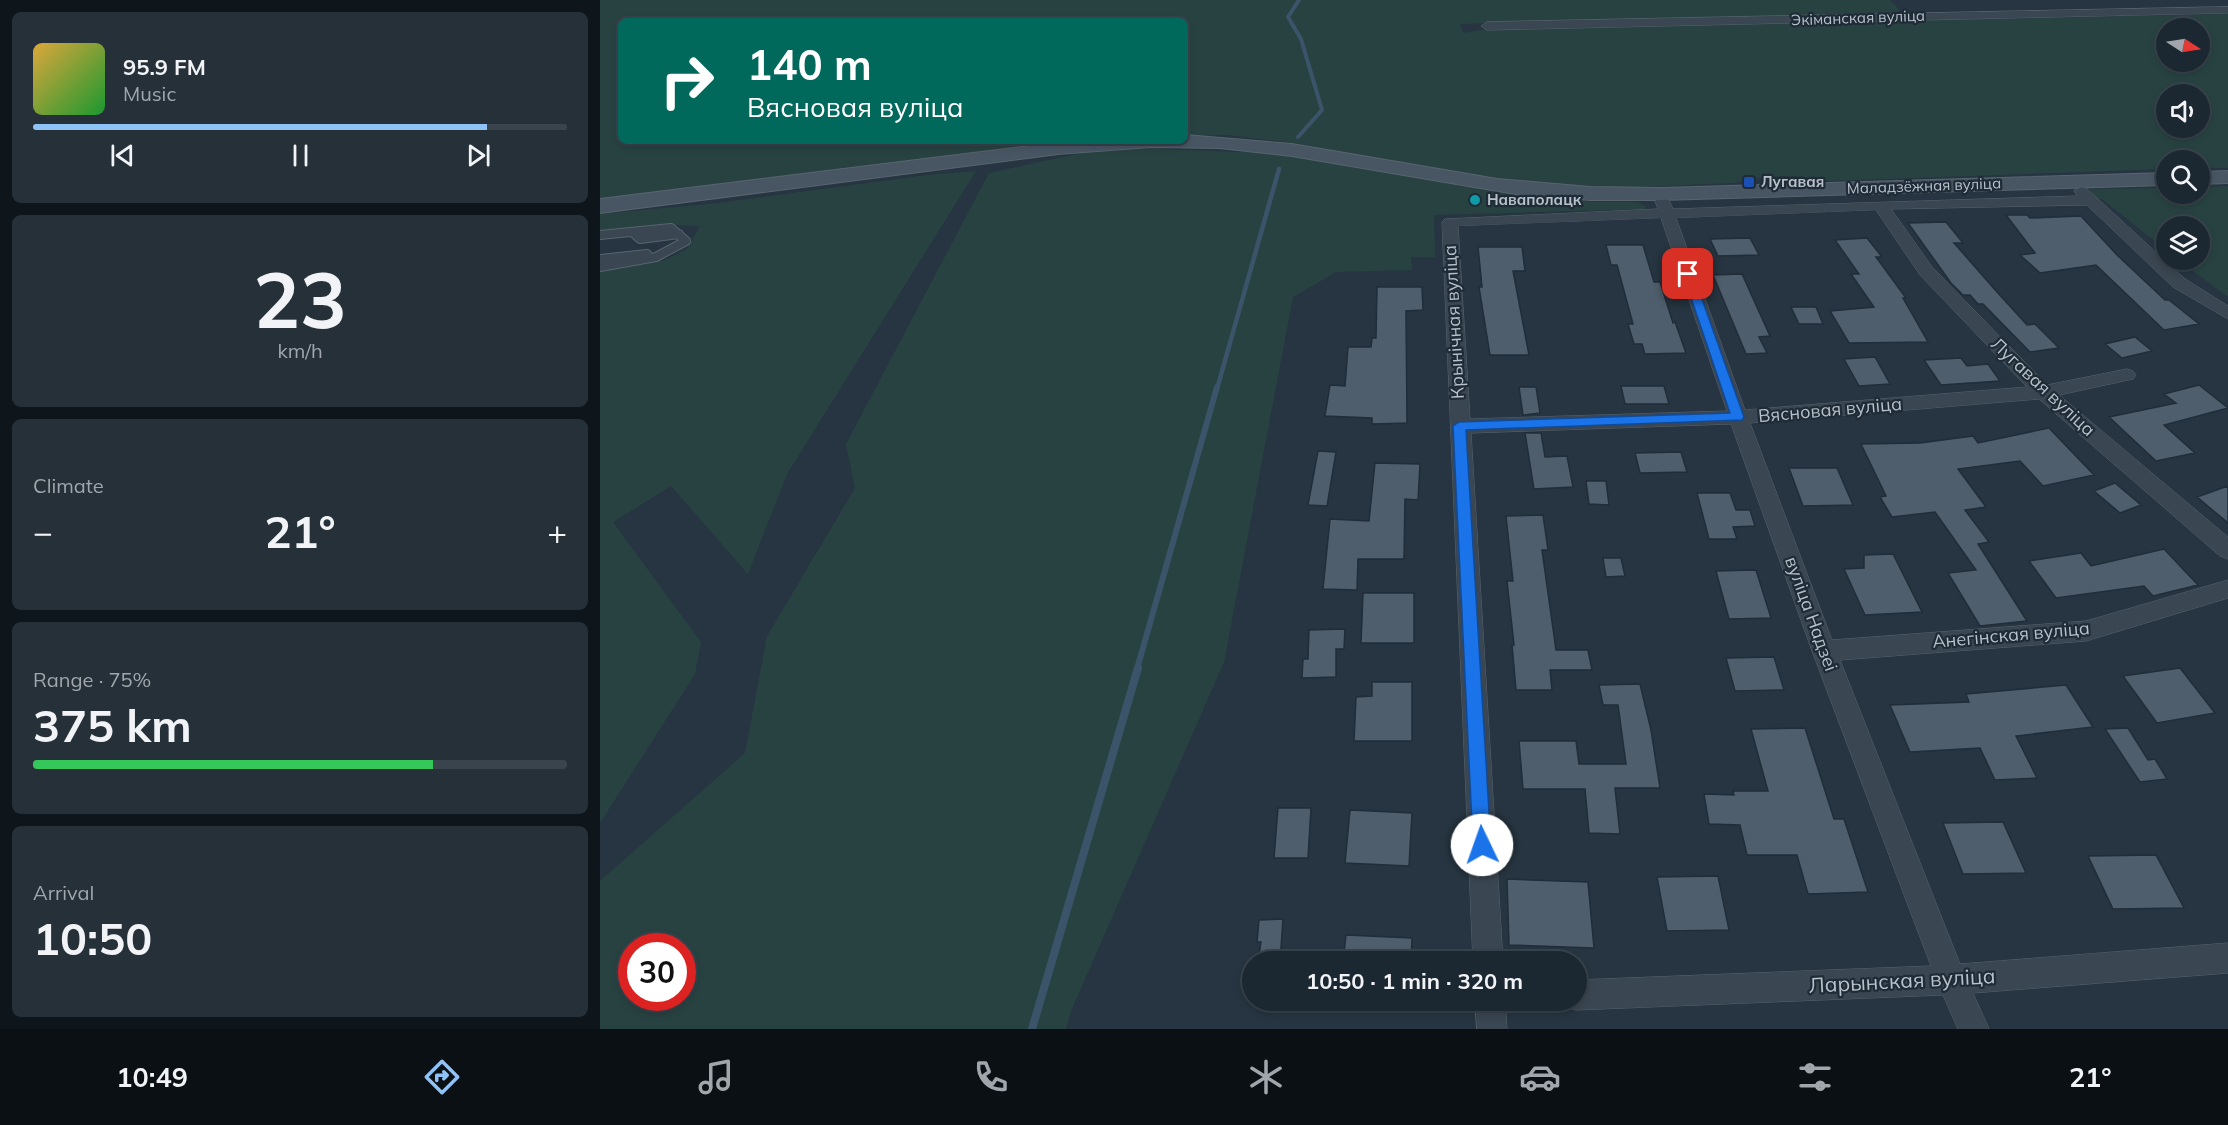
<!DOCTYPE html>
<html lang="en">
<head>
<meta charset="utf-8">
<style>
  :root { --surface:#1c2831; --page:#253039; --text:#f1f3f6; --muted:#a0a6ab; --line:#3a444d; --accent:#8fc3f8 }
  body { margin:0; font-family:Mulish,sans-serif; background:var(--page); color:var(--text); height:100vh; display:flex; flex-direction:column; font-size:22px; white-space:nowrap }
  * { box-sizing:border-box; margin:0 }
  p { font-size:20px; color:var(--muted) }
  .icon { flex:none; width:33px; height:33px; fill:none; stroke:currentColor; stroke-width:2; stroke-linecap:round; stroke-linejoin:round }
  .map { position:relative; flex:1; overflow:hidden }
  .drawer { display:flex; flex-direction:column; gap:12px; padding:12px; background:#0f161b; width:600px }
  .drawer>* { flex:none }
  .banner { position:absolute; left:18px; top:18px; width:570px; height:126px; border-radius:9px; box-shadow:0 3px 9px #0003,0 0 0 2px var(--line); background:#00695c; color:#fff; overflow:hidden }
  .needle { width:39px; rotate:102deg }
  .tools { position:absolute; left:1556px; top:18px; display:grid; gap:12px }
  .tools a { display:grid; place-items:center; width:54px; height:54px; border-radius:50%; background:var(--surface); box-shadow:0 3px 9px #0003,0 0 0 2px var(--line); font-size:30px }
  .speed { position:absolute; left:18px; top:933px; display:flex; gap:12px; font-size:30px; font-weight:700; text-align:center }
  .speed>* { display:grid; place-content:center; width:78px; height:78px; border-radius:50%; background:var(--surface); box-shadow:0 3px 9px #0003,0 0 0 2px var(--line); line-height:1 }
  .speed .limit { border:9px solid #d22; background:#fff; color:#111 }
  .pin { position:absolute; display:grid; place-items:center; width:51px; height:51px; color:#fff; margin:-26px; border-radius:12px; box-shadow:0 3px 9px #0006 }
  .me { position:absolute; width:66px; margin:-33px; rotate:357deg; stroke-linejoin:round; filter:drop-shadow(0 0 4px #0008) }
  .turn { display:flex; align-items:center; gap:21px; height:126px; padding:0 30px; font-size:27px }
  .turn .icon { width:78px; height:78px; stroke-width:2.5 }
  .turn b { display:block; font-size:42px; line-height:51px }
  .big { font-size:45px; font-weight:700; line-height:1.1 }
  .drawer .widget { flex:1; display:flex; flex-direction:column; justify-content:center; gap:9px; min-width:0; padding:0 21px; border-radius:9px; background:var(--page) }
  .drawer .dial { align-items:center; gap:0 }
  .dial b { font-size:78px; line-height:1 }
  .song { display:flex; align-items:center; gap:18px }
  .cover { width:72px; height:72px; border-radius:9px; background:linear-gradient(135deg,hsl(40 70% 55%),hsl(130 70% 35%)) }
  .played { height:6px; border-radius:3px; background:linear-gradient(90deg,var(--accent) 85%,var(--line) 85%) }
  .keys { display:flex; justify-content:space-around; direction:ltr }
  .heat { display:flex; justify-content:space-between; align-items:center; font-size:33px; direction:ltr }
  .charge { height:9px; border-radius:4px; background:linear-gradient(90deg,#34c759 75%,var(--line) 0) }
  .trip { position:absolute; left:642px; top:951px; width:345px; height:60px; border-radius:30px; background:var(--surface); box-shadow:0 3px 9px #0003,0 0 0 2px var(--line); font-weight:700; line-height:60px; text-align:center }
  .menu { display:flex; height:96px; justify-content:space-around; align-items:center; background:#0b1014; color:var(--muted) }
  .menu .icon { width:42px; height:42px }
  .menu .on { color:var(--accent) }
  .menu b { font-size:27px; color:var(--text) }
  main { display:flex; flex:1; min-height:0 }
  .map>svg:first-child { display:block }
  .green { fill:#284242; fill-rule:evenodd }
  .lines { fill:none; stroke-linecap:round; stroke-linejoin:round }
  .stream-far3 { stroke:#3c546a; stroke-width:4 }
  .stream-far2 { stroke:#3c546a; stroke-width:4.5 }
  .stream-far1 { stroke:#3c546a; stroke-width:6 }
  .stream { stroke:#3c546a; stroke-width:8 }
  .building { fill:#4f5e6c; stroke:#212d38; stroke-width:1.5 }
  .service-casing { stroke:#58646e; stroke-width:10 }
  .minor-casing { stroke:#58646e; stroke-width:1 }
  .secondary-casing { stroke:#58646e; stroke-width:2 }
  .service { stroke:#3a4651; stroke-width:8 }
  .minor { fill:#3a4651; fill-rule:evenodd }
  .secondary { fill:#485664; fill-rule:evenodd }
  .route { fill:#1a73e8; stroke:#114b97; stroke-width:1.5 }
  .transit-dot { fill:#1a4fb4; stroke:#1f2b36; stroke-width:2 }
  .culture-dot { fill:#0f9aa8; stroke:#1f2b36; stroke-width:2 }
  .labels { text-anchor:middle; stroke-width:4.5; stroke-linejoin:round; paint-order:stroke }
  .far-street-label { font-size:15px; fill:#b7c1cb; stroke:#1f2b36 }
  .far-poi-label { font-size:15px; font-weight:bold; fill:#b7c1cb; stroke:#1f2b36; text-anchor:start }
  .street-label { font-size:18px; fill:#b7c1cb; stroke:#1f2b36 }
  .near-street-label { font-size:21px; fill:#b7c1cb; stroke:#1f2b36 }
</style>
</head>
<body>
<main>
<section class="drawer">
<div class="widget">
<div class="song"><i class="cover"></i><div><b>95.9 FM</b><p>Music</p></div></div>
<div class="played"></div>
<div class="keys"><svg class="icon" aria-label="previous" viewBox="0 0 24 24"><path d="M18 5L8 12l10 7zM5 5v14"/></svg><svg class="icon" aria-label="pause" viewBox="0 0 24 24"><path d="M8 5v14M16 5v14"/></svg><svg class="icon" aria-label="next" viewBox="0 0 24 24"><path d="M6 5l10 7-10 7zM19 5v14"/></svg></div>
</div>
<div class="widget dial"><b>23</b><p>km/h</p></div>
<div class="widget"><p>Climate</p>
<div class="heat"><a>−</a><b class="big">21°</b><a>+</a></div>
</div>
<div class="widget"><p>Range · 75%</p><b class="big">375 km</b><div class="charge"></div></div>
<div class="widget"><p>Arrival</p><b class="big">10:50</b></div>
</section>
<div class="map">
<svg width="1628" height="1029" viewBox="0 0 1628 1029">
  <rect width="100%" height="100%" fill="#263541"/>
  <!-- green -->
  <path class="green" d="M0,0H1290L1300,10L1297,13L1290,15L860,24L863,33L888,29L1628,14V168H1599V160H1566V169L1228,181C1203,174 1159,175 1134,183L988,189L876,177L700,144L627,135L585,136V21H21V141H478L0,200ZM1566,28H1599V62H1566ZM1566,94H1599V128H1566Z
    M536,148L665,153L713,159L945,201L1037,202L1046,206L1045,209L834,215L835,257H811L812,270L736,272L693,297L624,662L471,1011L466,1029H0V881L145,753L167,636L255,488L246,444L389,173L486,152ZM32,946H82V998H32Z
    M376,171L187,474L148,574L71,486L13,522L101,642L95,674L0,823V271L65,260L87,249L100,226L74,225L0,233V214L118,203L327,175Z
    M1628,186V297L1578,260H1599V226H1566V250L1502,199H1494L1490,189L1566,188V194H1599V187Z"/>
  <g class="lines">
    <!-- stream-far3 -->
    <path class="stream-far3" d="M698,137L722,110L701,39L688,17L699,0"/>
    <!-- stream-far2 -->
    <path class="stream-far2" d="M617,389L679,169"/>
    <!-- stream-far1 -->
    <path class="stream-far1" d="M537,669L617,387"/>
    <!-- stream -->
    <path class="stream" d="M432,1029L538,668"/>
  </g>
  <!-- building -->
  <path class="building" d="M1406,215H1427L1430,218L1481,216L1517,255L1565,300H1569L1599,324L1564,330L1496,265L1440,273L1420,255L1435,253Z
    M1346,222L1363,243H1354L1397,292L1427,325L1435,324L1459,348L1430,352L1383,304H1378L1370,295H1363L1351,283L1308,223Z
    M1150,238L1159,255L1118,256L1110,239Z
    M1267,238L1282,257H1276L1306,298H1303L1328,342L1249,343L1230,311L1274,307L1251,274H1259L1235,240Z
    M1006,245H1043L1054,282H1060L1073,323L1075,322L1086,353L1045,354L1042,344H1034L1028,324H1033L1017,265H1011Z
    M878,247H922L925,271H913L929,355H890L879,287H882Z
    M1142,274L1170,336L1159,337L1167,353L1146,354L1113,275Z
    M777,287H822L823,310L806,311L807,423L772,424V418L725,416L730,385L745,386L748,347H771L772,338H776Z
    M1191,307H1216L1223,324H1199Z
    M1535,337L1552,351L1522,358L1505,344Z
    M1275,357L1290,384L1259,386L1244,359Z
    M1361,358L1367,366L1388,364L1400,381L1341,385L1324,360Z
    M1599,385L1628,408L1564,425L1595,453L1556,461L1509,417L1576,403L1564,394Z
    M1021,386H1064L1069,404H1025Z
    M919,387H936L940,413L923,415Z
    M1449,428L1494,475L1443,486L1420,461L1358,469L1386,507L1365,510L1389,542L1378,544L1427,621L1380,626L1348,573L1376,570L1335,512L1292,517L1280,497L1286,496L1261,444L1320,443L1373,436L1378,443Z
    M925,433H941L945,457L967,456L973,487L934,489Z
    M718,451L736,452L727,506L708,505Z
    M1081,452L1087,472L1040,473L1035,453Z
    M775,463L820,464L818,500L805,499L804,559H758L757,590L723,589L730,519L769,521Z
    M1189,468H1237L1253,505L1203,506Z
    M986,481H1006L1009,505L989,504Z
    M1515,483L1541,505L1520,513L1494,491Z
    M1628,486V523L1597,497Z
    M1097,493H1130L1136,510H1150L1155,526L1133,527L1137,539H1109Z
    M943,515L948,550H942L956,650H988L992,670H950L952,690H916L912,645H914L907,581H913L906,516Z
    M1564,549L1598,585L1553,596L1544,586L1456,598L1429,561L1481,553L1491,566Z
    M1293,554L1322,612L1265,615L1244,569L1264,568V555Z
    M1003,558H1021L1025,576L1006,577Z
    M1156,570L1171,618L1129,619L1116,571Z
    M763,593H814V643H761Z
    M745,629L744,649H736V677L702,678L703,659H708L709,630Z
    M1174,657L1184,690L1135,691L1126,658Z
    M1580,668L1615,713L1557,723L1523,676Z
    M772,682H812V741H754L756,697L772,696Z
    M1040,684L1051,730L1060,788H1015L1020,834L989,833L985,789H923L919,741H976L979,764H1026L1018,705H1003L999,685Z
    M1466,685L1493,727L1416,736L1437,778L1395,780L1380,748L1310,752L1290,705L1369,702L1366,694Z
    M1205,728L1234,819H1244L1268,892L1208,894L1197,855H1147L1140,825L1109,824L1104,794L1134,795L1133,791H1168L1151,729Z
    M1528,728L1548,760L1555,759L1567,779L1540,782L1505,729Z
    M678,808H711L708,858H674Z
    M750,810L812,813L809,866L745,863Z
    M1403,822L1426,873L1363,874L1343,823Z
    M1556,855L1584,908L1513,909L1488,856Z
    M1118,876L1129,930L1067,931L1057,877Z
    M907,879L988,882L994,948L909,945Z
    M683,919L680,962H658L661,942H657L659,920Z
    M746,935L812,938L811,962H743Z"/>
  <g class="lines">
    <!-- service casing -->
    <g class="service-casing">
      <path id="service" d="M32,232L40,239L79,234
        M0,235L71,228L86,241L56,257L0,267
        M0,259L47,254"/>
    </g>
    <!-- minor casing -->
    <g class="minor-casing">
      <path id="minor" d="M1628,7V13L887,30L881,26L887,22Z
        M1481,187L1486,188L1585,279L1628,306V319L1573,287L1487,205L1291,209L1332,267L1447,385L1527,369L1533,371L1536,375L1533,379L1459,395L1628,537V559L1620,556L1439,399L1150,423L1232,640L1486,621L1628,580V598L1486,641L1240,660L1360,964L1628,943V973L1373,993L1389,1029H1358L1343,995L976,1010L965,1006L963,1000H976V980L1331,966L1212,651L1131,424L871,433L903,962H873L842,222L845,219L1058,209L1055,201L1063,196L1068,198L1073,209L1477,196L1474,191ZM1276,210L1320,275L1427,387L1145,410L1076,218ZM1061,218L1127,411L870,419L858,226Z
        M875,1000H905L907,1029H877Z"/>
    </g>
    <!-- secondary casing -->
    <g class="secondary-casing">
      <path id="secondary" d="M585,135L692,144L897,179L990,187L1061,188L1566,173V185L1061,200H990L921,195L692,156L619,148L551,147L458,154L0,213V199L471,141H585Z
        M1628,171V183L1599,184V172Z"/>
    </g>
    <!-- service -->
    <use href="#service" class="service"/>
    <!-- minor -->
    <use href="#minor" class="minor"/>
    <!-- secondary -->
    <use href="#secondary" class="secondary"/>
  </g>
  <!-- route -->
  <path class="route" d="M1088,271L1093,274L1144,417L1142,420L866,430L891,845L888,851L882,854L876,851L873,845L853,426L859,422L1130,413L1083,274Z"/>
  <!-- markers -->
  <rect class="transit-dot" x="1143" y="176" width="12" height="12" rx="3"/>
  <circle class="culture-dot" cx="875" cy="200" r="6"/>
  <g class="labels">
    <!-- far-street labels -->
    <g class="far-street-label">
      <text transform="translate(1258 18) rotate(-2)" y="5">Экіманская вуліца</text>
      <text transform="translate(1324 186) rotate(-2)" y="5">Маладзёжная вуліца</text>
    </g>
    <!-- far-poi labels -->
    <g class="far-poi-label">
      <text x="1161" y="187">Лугавая</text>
      <text x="887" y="205">Наваполацк</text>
    </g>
    <!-- street labels -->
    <g class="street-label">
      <text transform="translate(854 322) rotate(-93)" y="6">Крынічная вуліца</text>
      <text transform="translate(1443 387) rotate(43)" y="6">Лугавая вуліца</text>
      <text transform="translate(1230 410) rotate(-5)" y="6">Вясновая вуліца</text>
      <text transform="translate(1211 614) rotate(70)" y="6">вуліца Надзеі</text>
      <text transform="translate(1411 635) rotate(-5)" y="6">Анегінская вуліца</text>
    </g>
    <!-- near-street labels -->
    <g class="near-street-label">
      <text transform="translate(1302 981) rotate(-3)" y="7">Ларынская вуліца</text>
    </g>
  </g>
</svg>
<div class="tools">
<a><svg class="needle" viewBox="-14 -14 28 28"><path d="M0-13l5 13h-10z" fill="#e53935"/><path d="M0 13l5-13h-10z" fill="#a0a6ab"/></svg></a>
<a><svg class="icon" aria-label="sound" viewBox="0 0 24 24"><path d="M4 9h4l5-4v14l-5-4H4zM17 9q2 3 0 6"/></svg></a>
<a><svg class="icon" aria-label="search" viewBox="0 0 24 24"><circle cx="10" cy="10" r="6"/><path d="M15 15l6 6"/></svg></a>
<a><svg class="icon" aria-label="layers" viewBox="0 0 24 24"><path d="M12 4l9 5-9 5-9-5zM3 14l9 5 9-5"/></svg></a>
</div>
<div class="speed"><div class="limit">30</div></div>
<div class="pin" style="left:1088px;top:274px;background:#d93025"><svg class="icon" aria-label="arrive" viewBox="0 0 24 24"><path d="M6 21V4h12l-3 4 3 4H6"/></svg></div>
<svg class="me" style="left:882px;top:845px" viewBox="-20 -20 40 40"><circle r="19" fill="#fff"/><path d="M0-13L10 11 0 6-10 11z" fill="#1a73e8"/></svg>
<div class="trip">10:50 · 1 min · 320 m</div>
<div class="banner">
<div class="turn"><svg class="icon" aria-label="right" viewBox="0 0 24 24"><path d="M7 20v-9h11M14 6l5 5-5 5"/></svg><div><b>140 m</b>Вясновая вуліца</div></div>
</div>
</div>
</main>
<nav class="menu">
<b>10:49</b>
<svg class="icon on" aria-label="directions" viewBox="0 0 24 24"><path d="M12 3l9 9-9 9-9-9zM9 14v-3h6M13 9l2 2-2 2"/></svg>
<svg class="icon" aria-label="music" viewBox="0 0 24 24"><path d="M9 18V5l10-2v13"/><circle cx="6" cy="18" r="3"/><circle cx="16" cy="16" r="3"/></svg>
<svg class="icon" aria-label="phone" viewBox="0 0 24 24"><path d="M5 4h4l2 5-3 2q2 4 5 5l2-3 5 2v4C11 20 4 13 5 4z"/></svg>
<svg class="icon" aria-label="climate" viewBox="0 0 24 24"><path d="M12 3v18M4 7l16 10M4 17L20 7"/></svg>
<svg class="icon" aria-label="car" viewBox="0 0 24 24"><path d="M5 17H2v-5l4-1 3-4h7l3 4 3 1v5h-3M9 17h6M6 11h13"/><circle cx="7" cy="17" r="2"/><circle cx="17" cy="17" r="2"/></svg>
<svg class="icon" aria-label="filters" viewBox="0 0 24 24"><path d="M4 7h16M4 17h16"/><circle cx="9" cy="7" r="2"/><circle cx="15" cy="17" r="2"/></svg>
<b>21°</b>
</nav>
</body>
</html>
